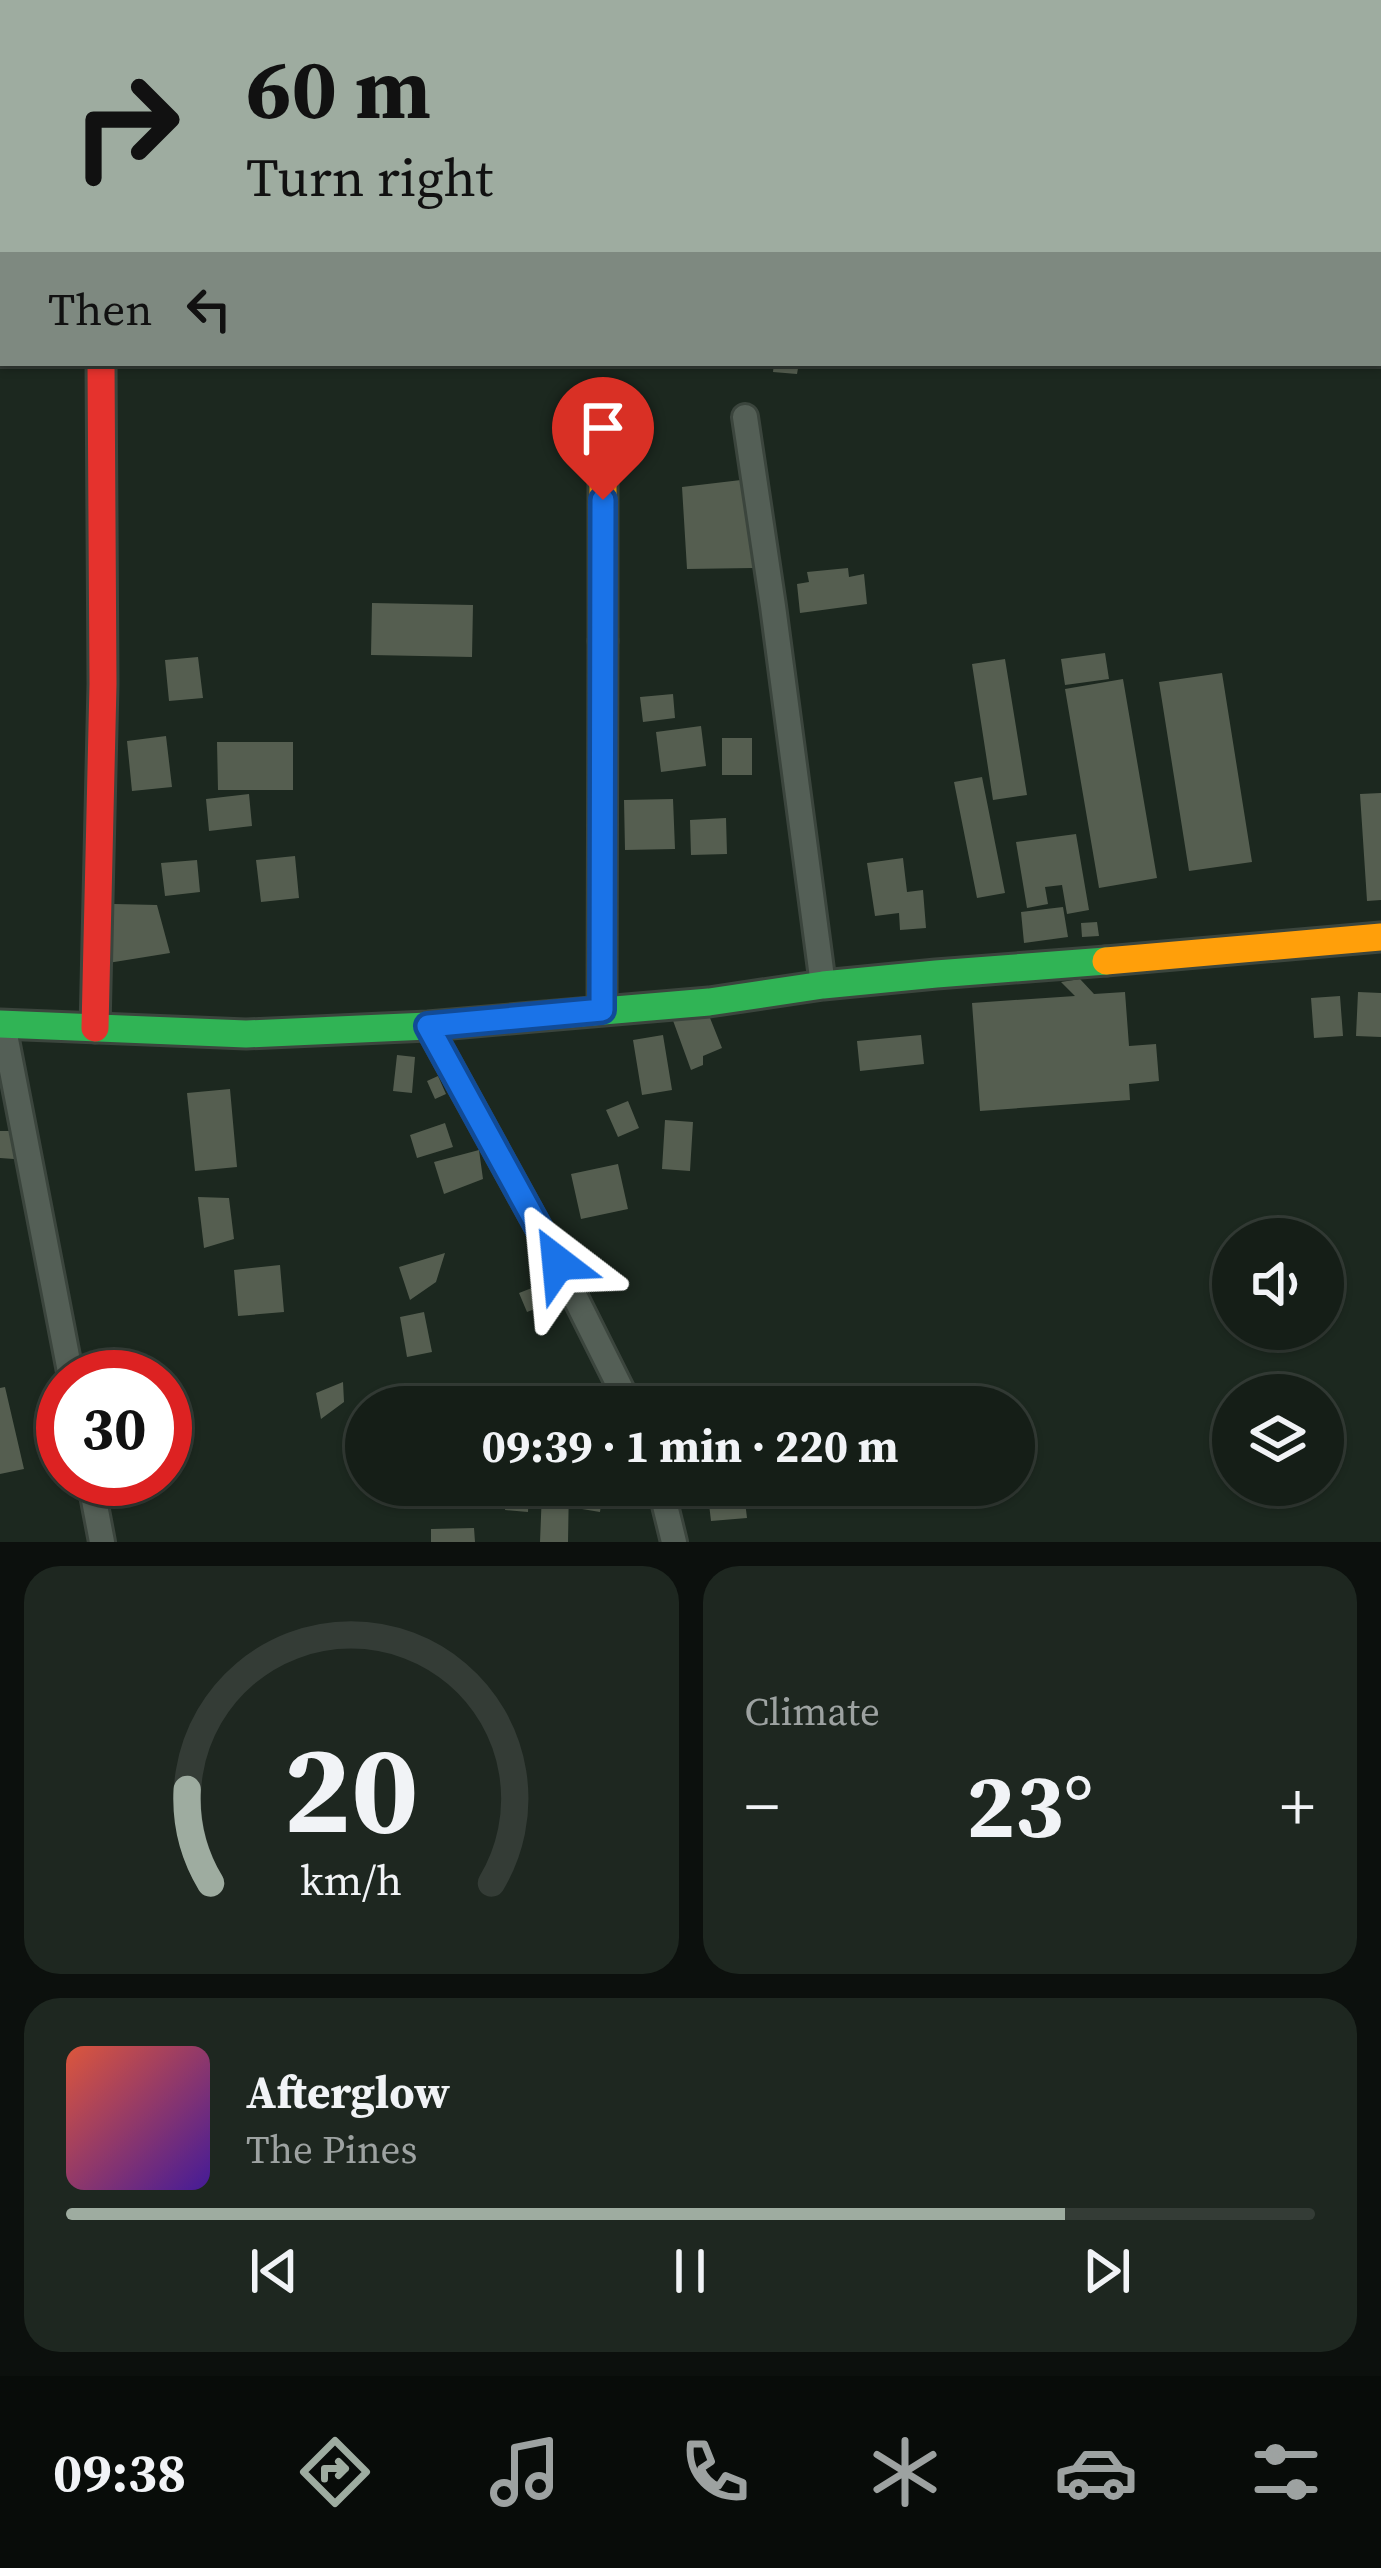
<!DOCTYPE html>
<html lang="en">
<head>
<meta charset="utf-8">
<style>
  :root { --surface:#151e17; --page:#1e2720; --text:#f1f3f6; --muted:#9da2a1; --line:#343c36; --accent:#9eaca0 }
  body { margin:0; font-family:"Source Serif 4",serif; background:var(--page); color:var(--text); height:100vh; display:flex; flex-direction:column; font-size:45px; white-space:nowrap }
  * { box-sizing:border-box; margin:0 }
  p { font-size:39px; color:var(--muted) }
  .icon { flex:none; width:66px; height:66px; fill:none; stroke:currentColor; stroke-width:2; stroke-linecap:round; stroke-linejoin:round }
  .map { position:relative; height:1542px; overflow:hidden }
  .details { display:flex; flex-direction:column; gap:24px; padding:24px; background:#0c100d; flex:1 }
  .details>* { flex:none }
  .hud { position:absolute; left:0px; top:0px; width:1383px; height:366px; box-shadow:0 3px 9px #0004,0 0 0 3px var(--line); background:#9eaca0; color:#111; overflow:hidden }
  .fabs { position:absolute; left:1212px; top:1218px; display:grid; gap:24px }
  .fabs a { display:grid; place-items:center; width:132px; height:132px; border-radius:50%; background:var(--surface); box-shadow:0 3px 9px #0004,0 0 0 3px var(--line); font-size:60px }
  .speed { position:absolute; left:36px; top:1350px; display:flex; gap:24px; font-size:60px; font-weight:700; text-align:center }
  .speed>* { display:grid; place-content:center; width:156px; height:156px; border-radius:50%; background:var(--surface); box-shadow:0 3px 9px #0004,0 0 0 3px var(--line); line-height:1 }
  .speed .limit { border:18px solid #d22; background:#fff; color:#111 }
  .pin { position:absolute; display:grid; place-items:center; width:102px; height:102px; color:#fff; margin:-123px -51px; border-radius:50% 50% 50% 0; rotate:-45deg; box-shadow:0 0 12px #0007 }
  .pin .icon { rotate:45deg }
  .me { position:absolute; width:132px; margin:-66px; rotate:331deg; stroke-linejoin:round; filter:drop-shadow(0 0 9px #0008) }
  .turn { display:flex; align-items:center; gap:42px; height:252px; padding:0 48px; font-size:54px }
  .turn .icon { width:156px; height:156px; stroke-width:2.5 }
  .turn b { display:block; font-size:84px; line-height:102px }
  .then { display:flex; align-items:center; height:114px; padding:0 48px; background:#0003; gap:24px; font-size:45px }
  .big { font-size:90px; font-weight:700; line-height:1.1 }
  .details .tile { flex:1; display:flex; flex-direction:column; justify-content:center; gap:18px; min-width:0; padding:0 42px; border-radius:36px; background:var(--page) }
  .details .dial { align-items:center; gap:0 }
  .dial svg { height:312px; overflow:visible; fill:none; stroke:var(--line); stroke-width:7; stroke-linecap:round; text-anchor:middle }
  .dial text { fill:var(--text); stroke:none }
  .song { display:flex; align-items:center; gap:36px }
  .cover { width:144px; height:144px; border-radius:18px; background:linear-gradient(135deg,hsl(10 70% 55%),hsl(260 70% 35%)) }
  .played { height:12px; border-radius:6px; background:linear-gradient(90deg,var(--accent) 80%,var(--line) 80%) }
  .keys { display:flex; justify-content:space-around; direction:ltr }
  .heat { display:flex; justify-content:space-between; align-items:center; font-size:66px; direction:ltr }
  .details .tiles { flex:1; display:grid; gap:24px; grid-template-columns:1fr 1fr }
  .tile:last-child { grid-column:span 2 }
  .trip { position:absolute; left:345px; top:1386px; width:690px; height:120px; border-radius:60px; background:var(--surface); box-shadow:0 3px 9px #0004,0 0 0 3px var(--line); font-weight:700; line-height:120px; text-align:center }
  .tab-bar { display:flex; height:192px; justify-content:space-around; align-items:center; background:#080c09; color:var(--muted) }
  .tab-bar .icon { width:84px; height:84px }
  .tab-bar .selected { color:var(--accent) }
  .tab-bar b { font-size:54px; color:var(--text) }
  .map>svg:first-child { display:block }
  .building { fill:#555e50 }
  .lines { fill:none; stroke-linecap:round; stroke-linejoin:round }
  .street-casing { stroke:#3b453d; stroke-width:30 }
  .fast-casing { stroke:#3b453d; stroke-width:33 }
  .slow-casing { stroke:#3b453d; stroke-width:33 }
  .jam-casing { stroke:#3b453d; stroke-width:33 }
  .street { stroke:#545f56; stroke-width:24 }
  .fast { stroke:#30b455; stroke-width:27 }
  .slow { stroke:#ff9f0a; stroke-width:27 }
  .jam { stroke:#e5322d; stroke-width:27 }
  .route-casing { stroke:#114b97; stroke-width:30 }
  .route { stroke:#1a73e8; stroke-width:21 }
</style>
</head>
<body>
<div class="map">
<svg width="1381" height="1542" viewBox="0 0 1381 1542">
  <rect width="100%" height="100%" fill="#1c281f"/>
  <!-- building -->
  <path class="building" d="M774,363H799L797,374L773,372Z
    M741,480L753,568L687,569L682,487Z
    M848,568L849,577L864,574L867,604L800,613L797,584L809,582L807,572Z
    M372,603L473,605L472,657L371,655Z
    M1105,653L1109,679L1065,685L1061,659Z
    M198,657L203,698L169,701L165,660Z
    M1005,659L1027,795L993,800L972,664Z
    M1222,673L1252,862L1189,871L1159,682Z
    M1123,679L1157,878L1099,888L1065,689Z
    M673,694L675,718L643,722L640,697Z
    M701,726L706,766L661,772L656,732Z
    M166,736L172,787L132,791L127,741Z
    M722,738H752V775H722Z
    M217,742H293V790H218Z
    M982,777L1005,893L977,898L954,782Z
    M1381,793V900L1367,901L1360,794Z
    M249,794L252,826L209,831L206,799Z
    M673,799L675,849L625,850L624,800Z
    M726,818L727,854L691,855L690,820Z
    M1076,834L1089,910L1067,914L1062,885L1045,887L1048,904L1027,908L1016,842Z
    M295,856L299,898L261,902L256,860Z
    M903,858L907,892L923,890L926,928L900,930L899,913L875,916L867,863Z
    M197,860L200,892L165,896L161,863Z
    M114,904L157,905L170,953L108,963Z
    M1063,907L1068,937L1024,943L1021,912Z
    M1097,922L1099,936L1082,937L1081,923Z
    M1080,979L1094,994L1125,992L1129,1046L1156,1044L1159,1081L1129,1084L1130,1100L980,1111L972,1003L1075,996L1061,982Z
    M1358,992L1381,993V1037L1356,1036Z
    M1340,996L1343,1036L1314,1038L1311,998Z
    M704,1003L722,1048L703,1056V1065L691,1070L671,1015Z
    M663,1035L672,1090L642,1095L633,1040Z
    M921,1035L924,1064L860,1071L857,1041Z
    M397,1055L415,1057L412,1093L393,1091Z
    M438,1076L446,1094L435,1099L427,1081Z
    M230,1089L237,1167L195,1171L187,1093Z
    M628,1101L639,1128L618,1137L606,1110Z
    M665,1120L693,1122L690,1171L662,1169Z
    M445,1123L453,1147L417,1158L410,1135Z
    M0,1131H14V1159L0,1158Z
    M479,1150L483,1179L444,1194L434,1162Z
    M618,1164L628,1209L581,1219L571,1174Z
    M198,1197L229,1198L234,1239L204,1248Z
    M445,1253L436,1282L410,1300L399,1267Z
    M280,1265L284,1312L238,1316L234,1270Z
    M537,1286L545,1305L527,1312L519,1293Z
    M424,1312L432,1352L407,1357L400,1317Z
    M343,1382L344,1402L321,1419L316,1393Z
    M5,1387L24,1469L0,1474V1388Z
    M553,1485H569L568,1542H540L542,1491H553Z
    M574,1485H604L600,1512L570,1507Z
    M743,1485L747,1518L711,1521L707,1487Z
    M507,1486L529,1488L528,1512L505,1510Z
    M474,1528L475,1542H431V1529Z"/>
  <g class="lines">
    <!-- street casing -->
    <g class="street-casing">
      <path id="street" d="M126,0L127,3
        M0,201H3
        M745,417L773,606L823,985
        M3,1024L71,1377
        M428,1026L558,1263L630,1407
        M90,1479L102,1542
        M660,1485L674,1542"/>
    </g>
    <!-- fast casing -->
    <g class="fast-casing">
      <path id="fast" d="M0,1024L246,1034L428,1026L709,1002L823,985L936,974L1106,961"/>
    </g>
    <!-- slow casing -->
    <g class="slow-casing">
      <path id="slow" d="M603,641V412
        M1106,961L1381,937"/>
    </g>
    <!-- jam casing -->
    <g class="jam-casing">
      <path id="jam" d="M602,1010L603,641
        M95,1028L103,684L101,363"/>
    </g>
    <!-- street -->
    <use href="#street" class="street"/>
    <!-- fast -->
    <use href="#fast" class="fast"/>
    <!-- slow -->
    <use href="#slow" class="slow"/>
    <!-- jam -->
    <use href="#jam" class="jam"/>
  </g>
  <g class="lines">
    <!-- route casing -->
    <g class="route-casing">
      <path id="route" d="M558,1263L428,1026L602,1010L603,500"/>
    </g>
    <!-- route -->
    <use href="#route" class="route"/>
  </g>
</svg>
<div class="fabs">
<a><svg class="icon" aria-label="sound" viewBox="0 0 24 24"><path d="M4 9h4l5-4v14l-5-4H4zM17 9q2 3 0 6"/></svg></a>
<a><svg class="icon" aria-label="layers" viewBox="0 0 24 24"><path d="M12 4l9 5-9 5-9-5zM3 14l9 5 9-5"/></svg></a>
</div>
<div class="speed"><div class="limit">30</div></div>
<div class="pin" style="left:603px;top:500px;background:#d93025"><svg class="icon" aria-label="arrive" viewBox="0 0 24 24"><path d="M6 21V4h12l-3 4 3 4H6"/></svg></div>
<svg class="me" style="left:558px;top:1263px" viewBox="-20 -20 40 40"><path d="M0-17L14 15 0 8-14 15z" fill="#1a73e8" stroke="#fff" stroke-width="4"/></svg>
<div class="trip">09:39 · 1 min · 220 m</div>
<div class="hud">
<div class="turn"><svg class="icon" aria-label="right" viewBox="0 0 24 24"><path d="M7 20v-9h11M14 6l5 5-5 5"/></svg><div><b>60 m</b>Turn right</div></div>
<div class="then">Then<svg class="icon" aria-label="left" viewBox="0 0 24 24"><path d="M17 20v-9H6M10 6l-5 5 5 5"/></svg></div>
</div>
</div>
<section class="details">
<div class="tiles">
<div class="tile dial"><svg viewBox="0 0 100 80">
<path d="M14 69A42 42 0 1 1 86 69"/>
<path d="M14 69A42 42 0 0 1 8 45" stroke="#9eaca0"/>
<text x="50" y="56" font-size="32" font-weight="700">20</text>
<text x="50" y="72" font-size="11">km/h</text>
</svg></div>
<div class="tile"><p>Climate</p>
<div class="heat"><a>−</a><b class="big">23°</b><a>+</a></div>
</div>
<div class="tile">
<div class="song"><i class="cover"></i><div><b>Afterglow</b><p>The Pines</p></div></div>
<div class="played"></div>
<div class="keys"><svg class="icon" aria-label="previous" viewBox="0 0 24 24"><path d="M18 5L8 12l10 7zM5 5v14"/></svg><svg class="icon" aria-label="pause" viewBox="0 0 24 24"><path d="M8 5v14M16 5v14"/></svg><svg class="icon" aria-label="next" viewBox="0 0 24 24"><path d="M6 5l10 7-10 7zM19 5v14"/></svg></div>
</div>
</div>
</section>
<nav class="tab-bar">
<b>09:38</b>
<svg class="icon selected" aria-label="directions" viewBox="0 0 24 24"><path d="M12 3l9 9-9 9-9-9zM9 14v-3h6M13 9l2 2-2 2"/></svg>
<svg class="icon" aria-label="music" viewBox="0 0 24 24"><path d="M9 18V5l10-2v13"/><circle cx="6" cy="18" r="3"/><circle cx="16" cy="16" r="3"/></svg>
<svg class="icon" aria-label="phone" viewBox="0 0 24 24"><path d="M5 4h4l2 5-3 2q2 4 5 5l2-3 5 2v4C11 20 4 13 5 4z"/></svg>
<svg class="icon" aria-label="climate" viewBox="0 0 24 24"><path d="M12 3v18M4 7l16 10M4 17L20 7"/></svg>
<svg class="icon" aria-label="car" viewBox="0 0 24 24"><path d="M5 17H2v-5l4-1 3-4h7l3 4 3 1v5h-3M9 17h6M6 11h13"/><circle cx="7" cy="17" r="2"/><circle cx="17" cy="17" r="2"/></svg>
<svg class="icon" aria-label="filters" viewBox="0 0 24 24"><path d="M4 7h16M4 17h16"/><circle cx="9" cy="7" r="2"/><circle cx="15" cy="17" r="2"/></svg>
</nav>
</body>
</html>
